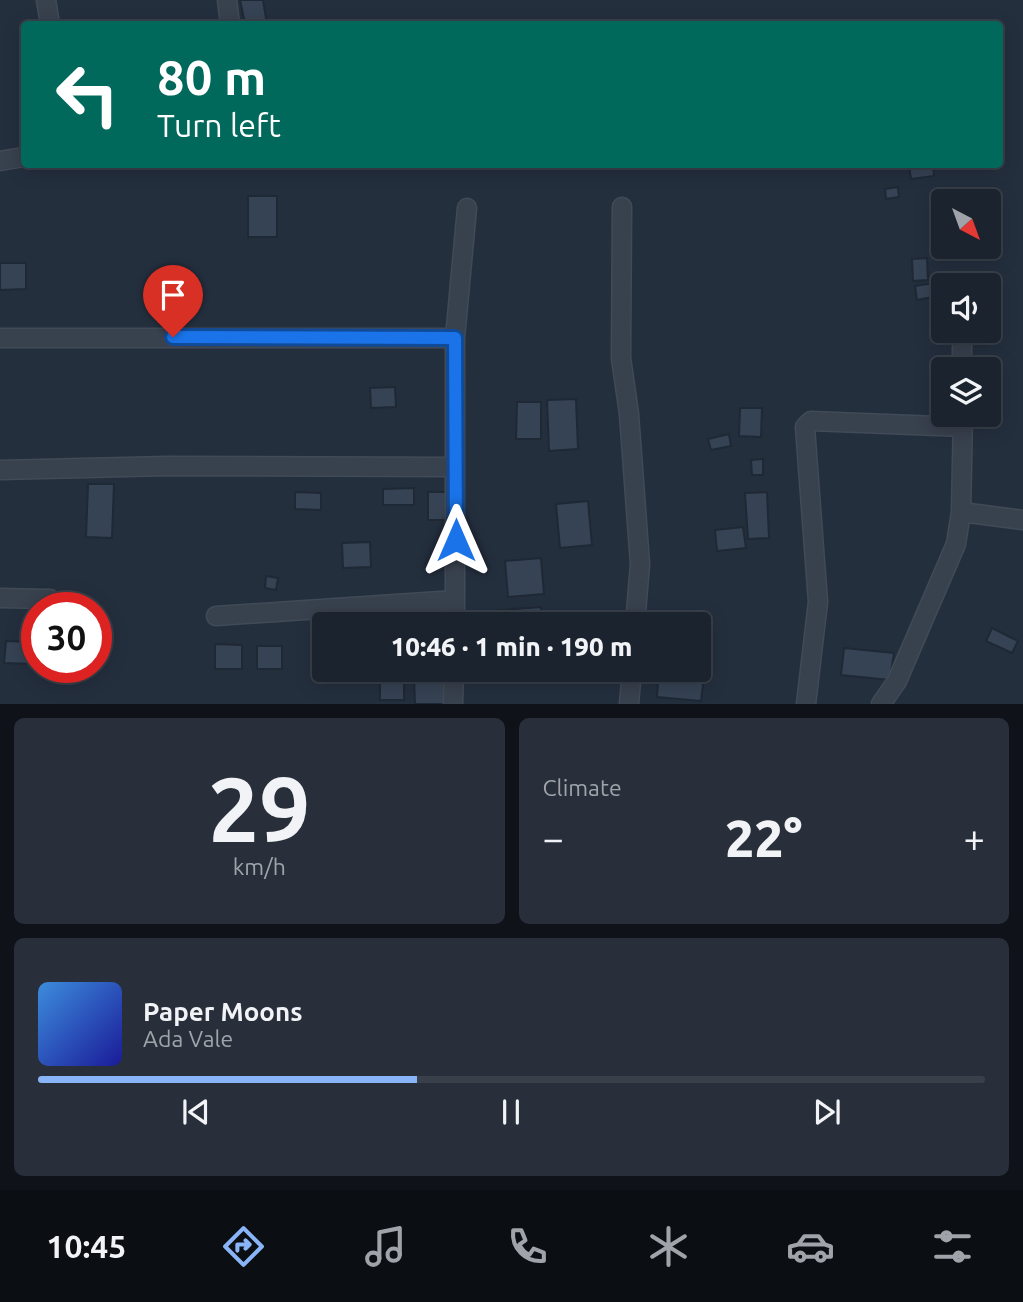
<!DOCTYPE html>
<html lang="en">
<head>
<meta charset="utf-8">
<style>
  :root { --surface:#1b232e; --page:#282f3a; --text:#f1f3f6; --muted:#a0a4aa; --line:#39404a; --accent:#8ab4f8 }
  body { margin:0; font-family:Ubuntu,sans-serif; background:var(--page); color:var(--text); height:100vh; display:flex; flex-direction:column; font-size:26px; white-space:nowrap }
  * { box-sizing:border-box; margin:0 }
  p { font-size:23px; color:var(--muted) }
  .icon { flex:none; width:38px; height:38px; fill:none; stroke:currentColor; stroke-width:2; stroke-linecap:round; stroke-linejoin:round }
  .map { position:relative; height:704px; overflow:hidden }
  .side { display:flex; flex-direction:column; gap:14px; padding:14px; background:#0f1319; flex:1 }
  .side>* { flex:none }
  .guide { position:absolute; left:21px; top:21px; width:982px; height:147px; border-radius:7px; box-shadow:0 4px 18px #0003,0 0 0 2px var(--line); background:#00695c; color:#fff; overflow:hidden }
  .needle { width:46px; rotate:139deg }
  .controls { position:absolute; left:931px; top:189px; display:grid; gap:14px }
  .controls a { display:grid; place-items:center; width:70px; height:70px; border-radius:7px; background:var(--surface); box-shadow:0 4px 18px #0003,0 0 0 2px var(--line); font-size:35px }
  .speed { position:absolute; left:21px; top:592px; display:flex; gap:14px; font-size:35px; font-weight:700; text-align:center }
  .speed>* { display:grid; place-content:center; width:91px; height:91px; border-radius:50%; background:var(--surface); box-shadow:0 4px 18px #0003,0 0 0 2px var(--line); line-height:1 }
  .speed .limit { border:10px solid #d22; background:#fff; color:#111 }
  .pin { position:absolute; display:grid; place-items:center; width:60px; height:60px; color:#fff; margin:-72px -30px; border-radius:50% 50% 50% 0; rotate:-45deg; box-shadow:0 0 7px #0007 }
  .pin .icon { rotate:45deg }
  .me { position:absolute; width:77px; margin:-38px; rotate:0deg; stroke-linejoin:round; filter:drop-shadow(0 0 5px #0008) }
  .turn { display:flex; align-items:center; gap:24px; height:147px; padding:0 21px; font-size:32px }
  .turn .icon { width:91px; height:91px; stroke-width:2.5 }
  .turn b { display:block; font-size:49px; line-height:60px }
  .big { font-size:52px; font-weight:800; line-height:1.1 }
  .side .widget { flex:1; display:flex; flex-direction:column; justify-content:center; gap:10px; min-width:0; padding:0 24px; border-radius:10px; background:var(--page) }
  .side .dial { align-items:center; gap:0 }
  .dial b { font-size:91px; line-height:1 }
  .song { display:flex; align-items:center; gap:21px }
  .cover { width:84px; height:84px; border-radius:10px; background:linear-gradient(135deg,hsl(210 70% 55%),hsl(240 70% 35%)) }
  .played { height:7px; border-radius:4px; background:linear-gradient(90deg,var(--accent) 40%,var(--line) 40%) }
  .keys { display:flex; justify-content:space-around; direction:ltr }
  .heat { display:flex; justify-content:space-between; align-items:center; font-size:38px; direction:ltr }
  .side .tiles { flex:1; display:grid; gap:14px; grid-template-columns:1fr 1fr }
  .widget:last-child { grid-column:span 2 }
  .trip { position:absolute; left:312px; top:612px; width:399px; height:70px; border-radius:7px; background:var(--surface); box-shadow:0 4px 18px #0003,0 0 0 2px var(--line); font-weight:800; line-height:70px; text-align:center }
  .tab-bar { display:flex; height:112px; justify-content:space-around; align-items:center; background:#0b0e12; color:var(--muted) }
  .tab-bar .icon { width:49px; height:49px }
  .tab-bar .active { color:var(--accent) }
  .tab-bar b { font-size:32px; color:var(--text) }
  .map>svg:first-child { display:block }
  .building { fill:#364354; stroke:#1f2835; stroke-width:2 }
  .lines { fill:none; stroke-linecap:round; stroke-linejoin:round }
  .minor-casing { stroke:#414a57; stroke-width:21 }
  .minor { stroke:#38414e; stroke-width:18 }
  .route-casing { stroke:#114b97; stroke-width:18 }
  .route { stroke:#1a73e8; stroke-width:12 }
</style>
</head>
<body>
<div class="map">
<svg width="1023" height="704" viewBox="0 0 1023 704">
  <rect width="100%" height="100%" fill="#242f3e"/>
  <!-- building -->
  <path class="building" d="M240,0H263L267,24H245Z
    M933,164L934,176L911,179L909,166Z
    M898,187L899,197L886,199L885,189Z
    M248,196H277V237H248Z
    M927,258L928,280L913,281L912,259Z
    M0,263H26V289L0,290Z
    M941,282L943,295L917,300L915,286Z
    M395,387L396,407L371,408L370,388Z
    M576,399L578,449L549,451L547,400Z
    M517,402H541V439H516Z
    M740,408H762L761,437L739,436Z
    M729,434L731,446L711,450L708,439Z
    M763,459V475H752L751,460Z
    M88,484H114L112,538L86,537Z
    M414,488V505H383V489Z
    M295,492L321,493V510L295,509Z
    M428,492H452V520H428Z
    M767,492L769,538L748,539L745,493Z
    M588,501L592,545L560,548L556,504Z
    M743,527L746,548L717,551L715,530Z
    M370,542L371,567L343,568L342,543Z
    M541,558L544,594L508,597L505,561Z
    M266,576L278,578L276,590L265,588Z
    M541,607L542,625H477V612Z
    M992,628L1018,641L1012,653L986,641Z
    M6,641L32,642L31,664L4,663Z
    M215,644L242,645V669H215Z
    M257,646H282V669H257Z
    M844,648L894,653L890,680L841,675Z
    M698,668H705L701,701L657,697L659,670H698Z
    M447,676L448,704H415L414,678Z
    M380,679H404V700H380Z"/>
  <g class="lines">
    <!-- minor casing -->
    <g class="minor-casing">
      <path id="minor" d="M46,0L50,24
        M227,0L230,24
        M0,161L24,157
        M622,207L621,358L629,414L640,564L635,625
        M962,333V369
        M0,338H455
        M0,470L168,466L455,467
        M961,512L1023,520
        M0,598L50,599
        M216,616L455,600
        M455,625V338L467,208
        M453,704L454,670
        M629,704L632,670
        M806,704L818,602L805,427L811,421L963,427
        M881,704L897,681L956,544L961,512L963,415"/>
    </g>
    <!-- minor -->
    <use href="#minor" class="minor"/>
  </g>
  <g class="lines">
    <!-- route casing -->
    <g class="route-casing">
      <path id="route" d="M173,337L455,338L456,540"/>
    </g>
    <!-- route -->
    <use href="#route" class="route"/>
  </g>
</svg>
<div class="controls">
<a><svg class="needle" viewBox="-14 -14 28 28"><path d="M0-13l5 13h-10z" fill="#e53935"/><path d="M0 13l5-13h-10z" fill="#a0a4aa"/></svg></a>
<a><svg class="icon" aria-label="sound" viewBox="0 0 24 24"><path d="M4 9h4l5-4v14l-5-4H4zM17 9q2 3 0 6"/></svg></a>
<a><svg class="icon" aria-label="layers" viewBox="0 0 24 24"><path d="M12 4l9 5-9 5-9-5zM3 14l9 5 9-5"/></svg></a>
</div>
<div class="speed"><div class="limit">30</div></div>
<div class="pin" style="left:173px;top:337px;background:#d93025"><svg class="icon" aria-label="arrive" viewBox="0 0 24 24"><path d="M6 21V4h12l-3 4 3 4H6"/></svg></div>
<svg class="me" style="left:456px;top:540px" viewBox="-20 -20 40 40"><path d="M0-17L14 15 0 8-14 15z" fill="#1a73e8" stroke="#fff" stroke-width="4"/></svg>
<div class="trip">10:46 · 1 min · 190 m</div>
<div class="guide">
<div class="turn"><svg class="icon" aria-label="left" viewBox="0 0 24 24"><path d="M17 20v-9H6M10 6l-5 5 5 5"/></svg><div><b>80 m</b>Turn left</div></div>
</div>
</div>
<section class="side">
<div class="tiles">
<div class="widget dial"><b>29</b><p>km/h</p></div>
<div class="widget"><p>Climate</p>
<div class="heat"><a>−</a><b class="big">22°</b><a>+</a></div>
</div>
<div class="widget">
<div class="song"><i class="cover"></i><div><b>Paper Moons</b><p>Ada Vale</p></div></div>
<div class="played"></div>
<div class="keys"><svg class="icon" aria-label="previous" viewBox="0 0 24 24"><path d="M18 5L8 12l10 7zM5 5v14"/></svg><svg class="icon" aria-label="pause" viewBox="0 0 24 24"><path d="M8 5v14M16 5v14"/></svg><svg class="icon" aria-label="next" viewBox="0 0 24 24"><path d="M6 5l10 7-10 7zM19 5v14"/></svg></div>
</div>
</div>
</section>
<nav class="tab-bar">
<b>10:45</b>
<svg class="icon active" aria-label="directions" viewBox="0 0 24 24"><path d="M12 3l9 9-9 9-9-9zM9 14v-3h6M13 9l2 2-2 2"/></svg>
<svg class="icon" aria-label="music" viewBox="0 0 24 24"><path d="M9 18V5l10-2v13"/><circle cx="6" cy="18" r="3"/><circle cx="16" cy="16" r="3"/></svg>
<svg class="icon" aria-label="phone" viewBox="0 0 24 24"><path d="M5 4h4l2 5-3 2q2 4 5 5l2-3 5 2v4C11 20 4 13 5 4z"/></svg>
<svg class="icon" aria-label="climate" viewBox="0 0 24 24"><path d="M12 3v18M4 7l16 10M4 17L20 7"/></svg>
<svg class="icon" aria-label="car" viewBox="0 0 24 24"><path d="M5 17H2v-5l4-1 3-4h7l3 4 3 1v5h-3M9 17h6M6 11h13"/><circle cx="7" cy="17" r="2"/><circle cx="17" cy="17" r="2"/></svg>
<svg class="icon" aria-label="filters" viewBox="0 0 24 24"><path d="M4 7h16M4 17h16"/><circle cx="9" cy="7" r="2"/><circle cx="15" cy="17" r="2"/></svg>
</nav>
</body>
</html>
